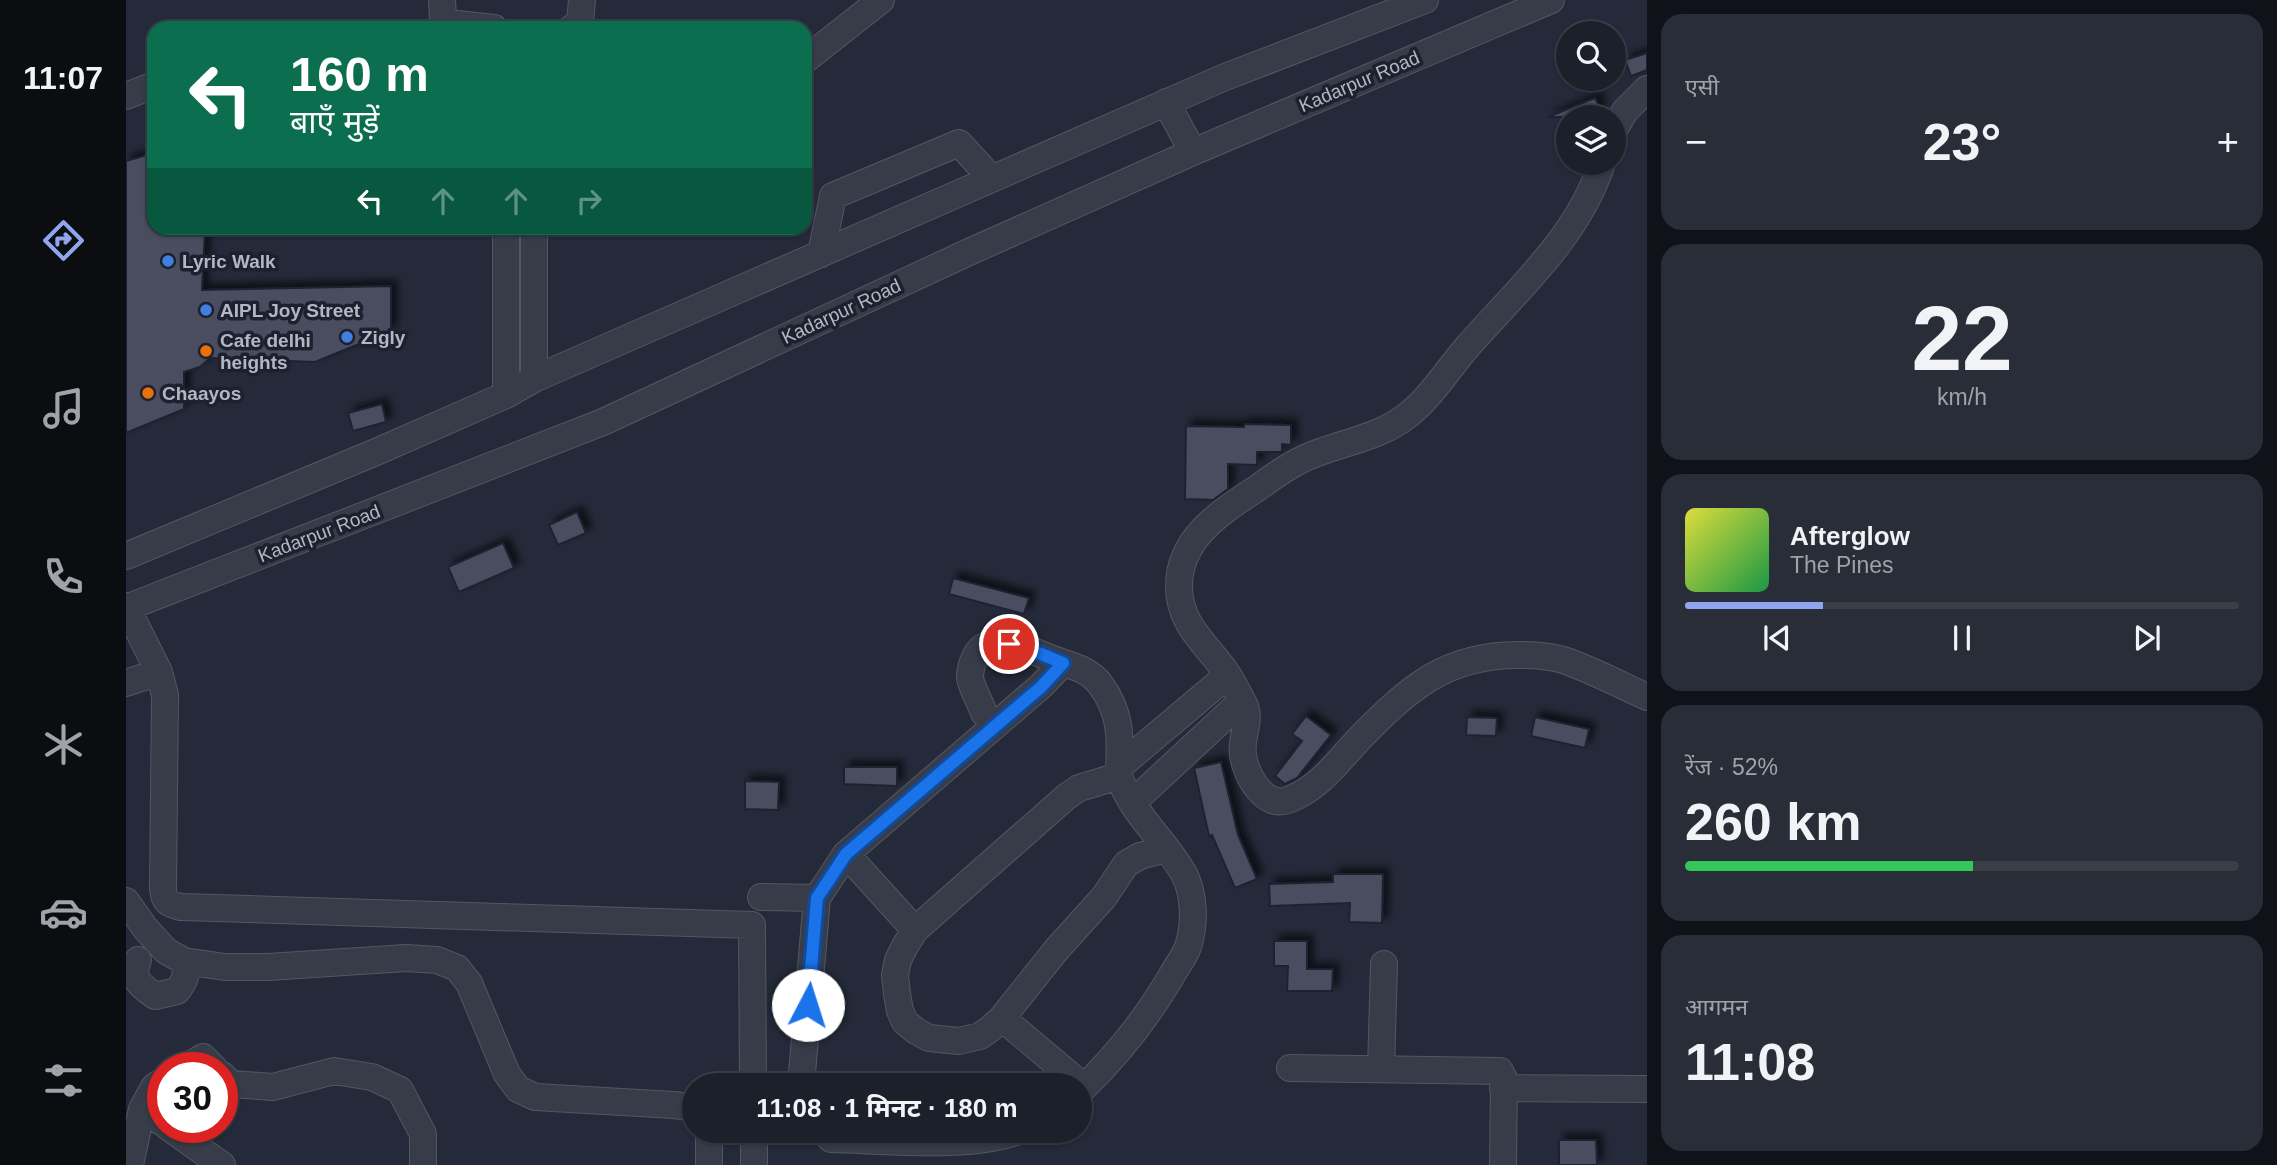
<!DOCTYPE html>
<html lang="hi">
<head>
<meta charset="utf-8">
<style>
  :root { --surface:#1b202b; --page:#282d37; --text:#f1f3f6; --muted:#a0a3a9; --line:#393e47; --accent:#8fa6ee }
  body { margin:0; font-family:Helvetica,"Noto Sans Devanagari",sans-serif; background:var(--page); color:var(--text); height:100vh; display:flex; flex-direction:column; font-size:26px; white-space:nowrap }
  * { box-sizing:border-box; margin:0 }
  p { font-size:23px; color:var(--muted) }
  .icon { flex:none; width:38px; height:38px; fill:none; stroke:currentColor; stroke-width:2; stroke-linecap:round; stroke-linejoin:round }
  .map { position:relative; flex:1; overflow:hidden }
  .details { display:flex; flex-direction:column; gap:14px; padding:14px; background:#0f1218; width:630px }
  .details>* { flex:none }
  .banner { position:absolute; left:21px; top:21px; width:665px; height:214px; border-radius:21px; box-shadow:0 2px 5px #0004,0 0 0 2px var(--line); background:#0b6e4f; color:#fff; overflow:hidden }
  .fabs { position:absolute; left:1430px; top:21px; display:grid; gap:14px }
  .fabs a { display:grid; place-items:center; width:70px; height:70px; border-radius:50%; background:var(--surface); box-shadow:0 2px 5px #0004,0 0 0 2px var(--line); font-size:35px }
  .speed { position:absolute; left:21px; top:1052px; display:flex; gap:14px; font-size:35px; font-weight:700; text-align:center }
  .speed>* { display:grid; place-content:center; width:91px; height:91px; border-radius:50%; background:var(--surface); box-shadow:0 2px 5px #0004,0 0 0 2px var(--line); line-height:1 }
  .speed .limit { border:10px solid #d22; background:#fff; color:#111 }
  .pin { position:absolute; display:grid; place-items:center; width:60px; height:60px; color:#fff; margin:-30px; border:4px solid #fff; border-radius:50%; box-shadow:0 2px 7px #0007 }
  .me { position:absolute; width:77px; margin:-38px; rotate:5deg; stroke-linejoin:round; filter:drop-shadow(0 0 5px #0008) }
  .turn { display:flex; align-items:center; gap:24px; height:147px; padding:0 28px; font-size:32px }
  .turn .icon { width:91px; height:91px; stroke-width:2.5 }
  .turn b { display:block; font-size:49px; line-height:60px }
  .lanes { display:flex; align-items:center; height:66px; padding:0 28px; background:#0003; justify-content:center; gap:35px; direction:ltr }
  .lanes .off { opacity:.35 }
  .big { font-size:52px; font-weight:700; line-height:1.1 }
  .details .widget { flex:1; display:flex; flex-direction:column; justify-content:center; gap:10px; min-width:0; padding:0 24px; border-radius:21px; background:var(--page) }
  .details .dial { align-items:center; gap:0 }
  .dial b { font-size:91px; line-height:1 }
  .song { display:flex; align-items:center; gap:21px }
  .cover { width:84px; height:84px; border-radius:10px; background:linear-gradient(135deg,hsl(60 70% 55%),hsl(140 70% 35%)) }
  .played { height:7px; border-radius:4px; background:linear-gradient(90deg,var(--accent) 25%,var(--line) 25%) }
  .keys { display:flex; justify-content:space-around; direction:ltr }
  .heat { display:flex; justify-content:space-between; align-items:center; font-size:38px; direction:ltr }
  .charge { height:10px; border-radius:5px; background:linear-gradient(90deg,#34c759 52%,var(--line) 0) }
  .trip { position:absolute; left:556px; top:1073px; width:410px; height:70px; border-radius:35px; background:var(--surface); box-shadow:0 2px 5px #0004,0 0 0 2px var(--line); font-weight:700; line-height:70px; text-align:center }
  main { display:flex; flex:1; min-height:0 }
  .tab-bar { display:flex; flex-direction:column; width:126px; justify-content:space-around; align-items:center; background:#0b0d11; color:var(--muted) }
  .tab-bar .icon { width:49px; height:49px }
  .tab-bar .on { color:var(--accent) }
  .tab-bar b { font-size:32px; color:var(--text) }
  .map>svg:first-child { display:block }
  .building { fill:#494d5f; stroke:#1f2330; stroke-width:2; filter:url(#shadow) }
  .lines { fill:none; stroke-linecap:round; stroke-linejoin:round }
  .minor-casing { stroke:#535764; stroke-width:28 }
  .minor { stroke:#383c49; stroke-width:26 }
  .route-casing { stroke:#114b97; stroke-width:18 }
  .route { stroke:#1a73e8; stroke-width:12 }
  .shop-dot { fill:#3f7fe0; stroke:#1d212e; stroke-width:2.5 }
  .food-dot { fill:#e8710a; stroke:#1d212e; stroke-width:2.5 }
  .labels { text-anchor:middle; stroke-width:7; stroke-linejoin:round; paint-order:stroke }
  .street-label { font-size:19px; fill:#b3b7c5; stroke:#1d212e }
  .poi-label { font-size:19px; font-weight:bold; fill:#b3b7c5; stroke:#1d212e; text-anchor:start }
</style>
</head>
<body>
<main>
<nav class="tab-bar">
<b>11:07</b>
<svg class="icon on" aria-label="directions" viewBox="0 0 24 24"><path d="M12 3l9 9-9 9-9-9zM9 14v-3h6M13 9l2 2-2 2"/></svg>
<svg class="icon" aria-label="music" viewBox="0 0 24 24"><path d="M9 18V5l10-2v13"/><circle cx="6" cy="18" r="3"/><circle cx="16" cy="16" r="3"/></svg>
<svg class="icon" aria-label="phone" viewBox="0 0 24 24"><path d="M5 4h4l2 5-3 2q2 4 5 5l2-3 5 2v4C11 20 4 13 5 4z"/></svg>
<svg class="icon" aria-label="climate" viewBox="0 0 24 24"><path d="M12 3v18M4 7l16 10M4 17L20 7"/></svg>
<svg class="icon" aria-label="car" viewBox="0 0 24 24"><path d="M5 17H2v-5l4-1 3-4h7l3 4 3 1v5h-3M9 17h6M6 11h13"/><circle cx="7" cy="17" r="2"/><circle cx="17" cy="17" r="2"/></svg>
<svg class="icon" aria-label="filters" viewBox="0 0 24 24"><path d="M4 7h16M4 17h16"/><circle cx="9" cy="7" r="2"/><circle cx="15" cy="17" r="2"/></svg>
</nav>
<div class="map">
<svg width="1521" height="1165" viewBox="0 0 1521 1165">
  <defs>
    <filter id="shadow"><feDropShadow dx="6" dy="-6" stdDeviation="3.5" flood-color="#0009"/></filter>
  </defs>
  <rect width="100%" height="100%" fill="#242a39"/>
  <!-- building -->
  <path class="building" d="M1521,53V70L1505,76L1499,60Z
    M1469,98L1474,108L1469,117H1422Z
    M28,153V228H79L76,290L265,286V331L189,362L84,358L74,367L58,372V409L0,433V161Z
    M256,404L260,422L227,431L222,413Z
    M1118,424L1165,425V445L1156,444V452H1131V465L1102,464V489L1087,500L1059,499L1060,426L1118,427Z
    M451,512L460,533L432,545L423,525Z
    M377,543L388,568L333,592L322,567Z
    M827,578L903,598L898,614L823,594Z
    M1180,716L1205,735L1171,778L1159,784L1149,776L1176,741L1166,734Z
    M1341,717L1371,718L1370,736L1340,735Z
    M1409,717L1463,729L1459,748L1405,736Z
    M1095,762L1112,835L1131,879L1109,888L1086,835L1083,836L1068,768Z
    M718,767H771V786L718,784Z
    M619,781L653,782L652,810L619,809Z
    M1207,874H1257L1256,923L1223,922L1224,903L1144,906L1143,884L1207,882Z
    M1148,941H1181V969H1207L1206,991H1161L1162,966H1148Z
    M1433,1140H1470L1471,1165H1433Z"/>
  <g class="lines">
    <!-- minor casing -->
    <g class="minor-casing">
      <path id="minor" d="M316,0L317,19L321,23L368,28
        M446,28L454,22L456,0
        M679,60L755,0
        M0,96L28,85
        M1040,102L1067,152
        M1488,130L1499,111L1521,89
        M1476,163C1452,237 1392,289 1342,346C1322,369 1306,396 1282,415C1255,437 1218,442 1186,455C1166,463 1148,476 1130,489C1095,512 1053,538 1053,586C1053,626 1082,645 1102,675C1108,684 1113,695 1118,704C1126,721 1114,737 1117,755C1120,775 1138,809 1162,800C1194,788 1213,760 1235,737C1283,688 1320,655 1392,655C1408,655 1428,656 1443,662C1470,672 1495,685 1521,697
        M380,228V395
        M695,254L707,196L833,143L866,179
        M408,379V228
        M0,556L250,452L380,395L408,379L1099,77L1299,0
        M0,606L33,672L39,695L37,889C38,902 42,904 55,907L626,925L627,1085
        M0,608L477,422L843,252L1067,152L1425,0
        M0,683L33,672
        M858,713C854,702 846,689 844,678C844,671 846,663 849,657C862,628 906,651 927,659C944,666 962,668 974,684C997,715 994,740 993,776
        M994,766L1102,675
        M1006,803L1116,701
        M720,854L789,930
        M635,897L691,898L720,854L915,686L937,663
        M0,901L19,928L40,951L58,961L99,967H142L280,958L311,960L331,968L343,983L381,1074L392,1089L409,1097L548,1105L563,1107L569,1110
        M12,960C4,979 15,986 29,996L51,991C59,981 62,973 58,961
        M876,1018L958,1087
        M59,1068L77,1057L88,1068
        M1164,1068L1374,1071L1378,1079L1377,1165
        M1255,1069L1258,964
        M96,1075L105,1084L147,1087L208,1071L246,1077L274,1090L297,1134V1165
        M37,1081L28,1087L16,1109L37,1123
        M675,1085L691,898
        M1377,1088L1521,1089
        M954,1091C990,1057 1021,1018 1046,975C1051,966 1058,957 1062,947C1069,925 1069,895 1058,874C1039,840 1006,814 993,776L953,788L940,797L789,930L779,946L772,960L769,975L771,994L774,1011L779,1022L790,1031L803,1038L833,1041L854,1036L864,1029L876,1018L931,949L978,897L1000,864L1014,856L1040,849
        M42,1127L96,1165
        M583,1130V1165
        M697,1130L705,1139C758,1140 847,1150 895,1130
        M4,1165L16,1109
        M628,1165V1130"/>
    </g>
    <!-- minor -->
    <use href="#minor" class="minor"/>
  </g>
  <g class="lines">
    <!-- route casing -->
    <g class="route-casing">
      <path id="route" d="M682,1005L691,898L720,854L915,687L937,663L898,647L883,644"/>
    </g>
    <!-- route -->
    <use href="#route" class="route"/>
  </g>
  <!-- markers -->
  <g class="shop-dot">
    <circle cx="42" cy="261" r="7"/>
    <circle cx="80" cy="310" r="7"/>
    <circle cx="221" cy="337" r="7"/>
  </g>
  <g class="food-dot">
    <circle cx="80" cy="351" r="7"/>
    <circle cx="22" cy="393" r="7"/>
  </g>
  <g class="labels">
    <!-- street labels -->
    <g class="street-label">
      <text transform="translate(1233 81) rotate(-23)" y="7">Kadarpur Road</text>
      <text transform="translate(715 311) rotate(-25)" y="7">Kadarpur Road</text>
      <text transform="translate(193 533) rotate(-21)" y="7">Kadarpur Road</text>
    </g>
    <!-- poi labels -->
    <g class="poi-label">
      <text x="56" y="268">Lyric Walk</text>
      <text x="94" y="317">AIPL Joy Street</text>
      <text x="235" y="344">Zigly</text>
      <text x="94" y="347">Cafe delhi<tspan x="94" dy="22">heights</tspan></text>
      <text x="36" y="400">Chaayos</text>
    </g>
  </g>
</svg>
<div class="fabs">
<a><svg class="icon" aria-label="search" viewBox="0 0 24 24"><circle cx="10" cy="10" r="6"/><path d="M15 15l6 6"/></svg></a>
<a><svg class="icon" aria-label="layers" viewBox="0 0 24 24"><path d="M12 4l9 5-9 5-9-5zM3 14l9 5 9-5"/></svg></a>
</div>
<div class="speed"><div class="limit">30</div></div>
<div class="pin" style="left:883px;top:644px;background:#d93025"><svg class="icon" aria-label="arrive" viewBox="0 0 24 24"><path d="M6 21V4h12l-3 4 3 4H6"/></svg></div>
<svg class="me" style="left:682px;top:1005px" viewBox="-20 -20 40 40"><circle r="19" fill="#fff"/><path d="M0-13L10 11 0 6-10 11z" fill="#1a73e8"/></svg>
<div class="trip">11:08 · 1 मिनट · 180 m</div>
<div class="banner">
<div class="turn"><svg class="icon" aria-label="left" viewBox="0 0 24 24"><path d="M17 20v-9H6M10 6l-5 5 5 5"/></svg><div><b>160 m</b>बाएँ मुड़ें</div></div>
<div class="lanes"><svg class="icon" aria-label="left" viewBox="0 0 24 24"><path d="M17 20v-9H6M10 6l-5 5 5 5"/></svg><svg class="icon off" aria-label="ahead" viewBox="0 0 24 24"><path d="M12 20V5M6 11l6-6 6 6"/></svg><svg class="icon off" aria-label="ahead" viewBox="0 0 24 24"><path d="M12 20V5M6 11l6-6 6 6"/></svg><svg class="icon off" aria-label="right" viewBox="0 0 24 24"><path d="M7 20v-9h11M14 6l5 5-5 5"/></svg></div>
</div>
</div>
<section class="details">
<div class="widget"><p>एसी</p>
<div class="heat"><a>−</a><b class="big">23°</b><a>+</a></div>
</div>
<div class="widget dial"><b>22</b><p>km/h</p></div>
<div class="widget">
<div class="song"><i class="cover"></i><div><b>Afterglow</b><p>The Pines</p></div></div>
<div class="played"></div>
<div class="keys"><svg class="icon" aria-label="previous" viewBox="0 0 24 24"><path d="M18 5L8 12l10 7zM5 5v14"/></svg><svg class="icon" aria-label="pause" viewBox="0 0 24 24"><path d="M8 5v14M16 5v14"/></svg><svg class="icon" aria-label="next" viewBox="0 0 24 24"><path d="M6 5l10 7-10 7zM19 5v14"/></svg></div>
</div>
<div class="widget"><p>रेंज · 52%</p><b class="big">260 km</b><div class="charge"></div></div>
<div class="widget"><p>आगमन</p><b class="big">11:08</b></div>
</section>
</main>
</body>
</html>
